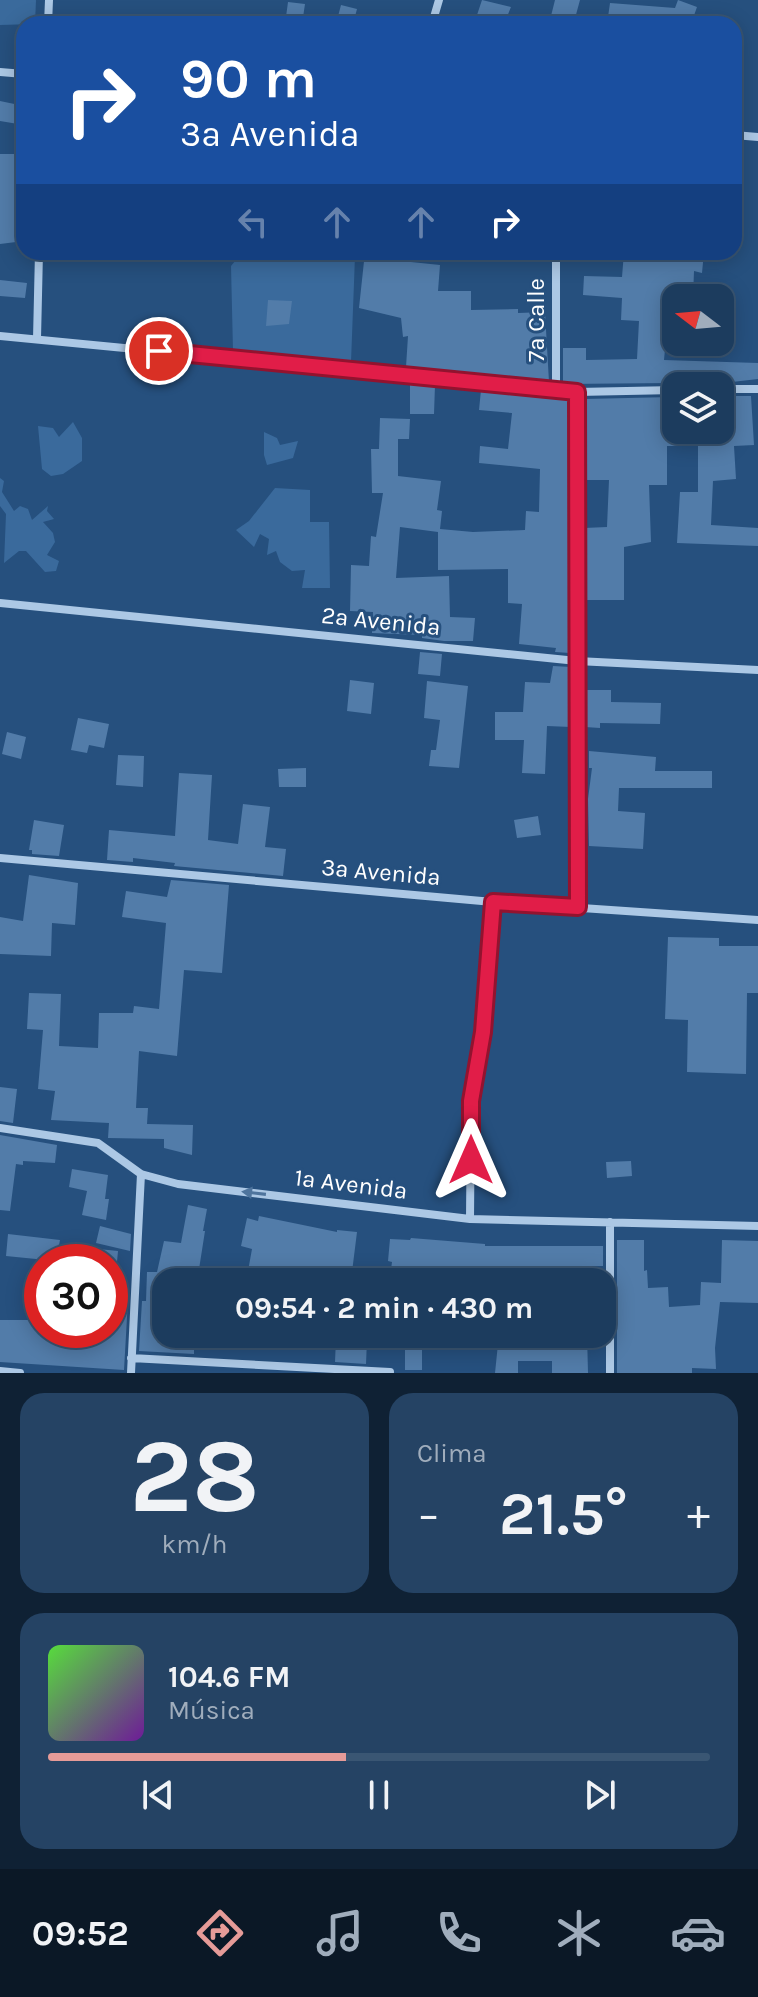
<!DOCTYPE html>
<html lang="es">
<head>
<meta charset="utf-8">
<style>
  :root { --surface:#1c3c5e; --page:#254364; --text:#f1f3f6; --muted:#a0adbc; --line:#3a5673; --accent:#e69b98 }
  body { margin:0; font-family:Karla,sans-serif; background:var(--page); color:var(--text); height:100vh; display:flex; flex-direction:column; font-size:30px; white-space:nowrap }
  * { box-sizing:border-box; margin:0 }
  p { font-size:26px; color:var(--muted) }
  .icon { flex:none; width:44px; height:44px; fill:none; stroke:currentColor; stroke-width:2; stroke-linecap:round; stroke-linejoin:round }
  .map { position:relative; height:1373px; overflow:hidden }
  .panel { display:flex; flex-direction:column; gap:20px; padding:20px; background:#0f2134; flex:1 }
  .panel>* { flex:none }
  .top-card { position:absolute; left:16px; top:16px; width:726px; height:244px; border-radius:24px; box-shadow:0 4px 20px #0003,0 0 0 2px var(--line); background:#1a4fa0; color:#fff; overflow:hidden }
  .needle { width:52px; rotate:286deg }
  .fabs { position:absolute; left:662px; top:284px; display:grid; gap:16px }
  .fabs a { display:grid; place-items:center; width:72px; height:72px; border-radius:16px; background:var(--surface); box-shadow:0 4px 20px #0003,0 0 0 2px var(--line); font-size:40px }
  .speed { position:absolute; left:24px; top:1244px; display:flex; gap:16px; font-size:40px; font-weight:700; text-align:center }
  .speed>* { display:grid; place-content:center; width:104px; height:104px; border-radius:50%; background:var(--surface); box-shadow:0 4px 20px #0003,0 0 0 2px var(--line); line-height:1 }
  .speed .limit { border:12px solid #d22; background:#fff; color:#111 }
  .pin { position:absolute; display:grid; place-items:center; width:68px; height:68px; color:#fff; margin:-34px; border:4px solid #fff; border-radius:50%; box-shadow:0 2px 8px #0007 }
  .me { position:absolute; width:88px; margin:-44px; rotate:0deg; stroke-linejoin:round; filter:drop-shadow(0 0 6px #0008) }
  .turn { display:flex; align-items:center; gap:28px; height:168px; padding:0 32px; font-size:36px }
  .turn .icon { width:104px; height:104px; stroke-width:2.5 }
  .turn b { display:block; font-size:56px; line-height:68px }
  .lanes { display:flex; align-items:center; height:76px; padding:0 32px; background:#0003; justify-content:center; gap:40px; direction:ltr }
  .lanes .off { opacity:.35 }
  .big { font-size:60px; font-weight:700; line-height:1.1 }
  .panel .card { flex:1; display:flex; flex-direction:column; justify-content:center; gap:12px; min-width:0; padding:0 28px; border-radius:24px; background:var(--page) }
  .panel .dial { align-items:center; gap:0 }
  .dial b { font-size:104px; line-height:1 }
  .song { display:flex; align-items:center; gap:24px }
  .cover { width:96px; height:96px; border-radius:12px; background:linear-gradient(135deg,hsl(110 70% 55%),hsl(280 70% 35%)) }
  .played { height:8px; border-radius:4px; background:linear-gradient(90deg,var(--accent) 45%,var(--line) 45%) }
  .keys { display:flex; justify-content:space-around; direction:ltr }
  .heat { display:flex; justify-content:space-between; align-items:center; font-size:44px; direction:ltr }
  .panel .tiles { flex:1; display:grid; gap:20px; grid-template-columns:1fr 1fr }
  .card:last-child { grid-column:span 2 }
  .trip { position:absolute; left:152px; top:1268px; width:464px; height:80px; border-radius:24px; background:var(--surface); box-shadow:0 4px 20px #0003,0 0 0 2px var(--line); font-weight:700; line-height:80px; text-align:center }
  .tabs { display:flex; height:128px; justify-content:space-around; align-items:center; background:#0b1826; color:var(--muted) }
  .tabs .icon { width:56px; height:56px }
  .tabs .on { color:var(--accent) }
  .tabs b { font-size:36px; color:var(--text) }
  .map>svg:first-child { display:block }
  .green { fill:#3a6a9c }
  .building { fill:#527ca9 }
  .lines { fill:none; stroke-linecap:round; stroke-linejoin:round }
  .street { stroke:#acc8e5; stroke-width:8 }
  .oneway { fill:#4e749d }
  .route-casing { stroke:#92132f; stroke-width:20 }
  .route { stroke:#e11d48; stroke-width:14 }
  .labels { text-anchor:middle; stroke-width:6; stroke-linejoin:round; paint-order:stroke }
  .street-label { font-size:24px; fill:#fff; stroke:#26507e }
</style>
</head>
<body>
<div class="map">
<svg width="758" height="1373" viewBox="0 0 758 1373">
  <rect width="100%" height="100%" fill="#26507e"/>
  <!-- green -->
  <path class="green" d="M0,0H36L35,24L0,25Z
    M239,252H322L355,256L351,362L233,351L231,266L240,255Z
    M73,422L82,438V461L63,474L51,476L42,469L38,426L53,428L59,437Z
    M264,432L277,438L280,445L298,441L293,458L267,465L264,455Z
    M0,478L4,481L2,492L14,511L20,506L28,509L32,520L48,506L47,511L54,519L43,522L53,533L55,542L47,555L59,561L56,571L45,572L26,551H19L4,563L6,514L0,506Z
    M275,488L310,490V522H329L330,588H302L305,570L292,571L280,562L276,551L267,555L269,539L260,534L254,547L236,530L249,521Z"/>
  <!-- building -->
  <path class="building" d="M482,0L511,7L504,24H474Z
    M555,0H580L574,22L551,16Z
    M678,0L697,7L691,24H675L652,16L651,24H607L610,3L675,8Z
    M288,2L305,4L302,24H285Z
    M341,5L357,9L353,24H336Z
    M0,101L24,106V125L0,121Z
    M0,154H22L24,198V241L0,244Z
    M365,252H411V262L440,265L438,291H471V310L518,309V313L545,312L549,382L406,367L408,336L403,337L401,318L359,308Z
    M624,252H704L702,273L694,271L693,298H676V318H668L664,360L758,363V379L732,382V379H673L671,383L563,384V348H586V360L637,359L639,321L621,320L622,298L583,295L584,276L622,277Z
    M0,280L27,283L25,298L0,296Z
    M268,300L292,301L289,324L266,326Z
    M410,383L435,385L434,414H410Z
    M481,390L570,398V653L555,652L556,648L519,644L522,604L508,603V569L438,570V532L400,527L396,578L449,576L450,617L475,618L473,641H444L422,638V635L372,633L373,612L350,611L351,565L369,566L371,536L376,537L383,493H372L371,449H379L380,418L410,419L409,439H398V476L441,481L437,510L442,511L440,529L473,532L525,530L526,511L539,512L540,469L479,463L480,446L508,449L512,413L479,410Z
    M732,396H751L754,445L734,446L736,479L713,481L711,525L758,528V546L677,543L680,492H698V446H667V485H649L651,542L624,547V600H584V528L607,527L609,480H584V399L671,397V421H676V430H733Z
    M420,652L442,654L440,676L418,674Z
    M553,666L571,667V727L547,726L545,774L522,773L524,740H495V712H523L525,682L550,683Z
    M350,680L374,683L371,714L347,711Z
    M427,681L468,686L459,768L429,766L431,750H436L440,720L424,718Z
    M585,690H611V702L661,703L660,724L600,723V728L585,727Z
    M78,718L109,724L104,748L89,745L87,753L71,750Z
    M7,732L26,737L21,759L2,754Z
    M589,751L656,757L655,771H712V788H619L618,811L645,813L643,849L589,846L588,799L592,768H589Z
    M118,755L144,756L143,787L116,785Z
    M306,768V787H279L278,769Z
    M179,773L212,775L208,840L238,844L243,804L270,807L265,847L286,849L283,876L174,866L175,863L133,858V862L107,860L109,830L175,836Z
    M538,816L541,835L517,838L514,820Z
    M34,820L64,825L59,856L32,854V850H29Z
    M29,875L78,883L75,925L52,923L51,956L0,954V917L23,921Z
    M171,880L229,885L222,973L184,970L177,1056L139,1051L136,1108H148L147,1124L193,1125L192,1155L164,1148V1139L108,1138L109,1123L51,1120L55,1091L38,1089L43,1030L27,1029L29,993L61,994L59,1046L98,1048L99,1013H133L134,1006L159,1009L166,923L122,917L126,891L167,897Z
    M668,937L719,938V946H758V993H747L746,1074L687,1072L688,1020L665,1019Z
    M0,1087L17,1089L13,1123L0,1121Z
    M0,1135L57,1145L55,1163L23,1161V1165L16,1164L10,1211L0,1210Z
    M631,1161L632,1176L607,1178L606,1162Z
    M72,1169L108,1175L105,1199H109L106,1220L82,1215L87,1191L69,1187Z
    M188,1205L207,1209L203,1231H205L197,1282H166V1334H194V1354L139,1351L142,1301H146L147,1272H157L164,1241L181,1243Z
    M259,1216L337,1232V1230L357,1232L351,1280L246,1282L252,1249L241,1246L247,1218L258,1221Z
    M100,1226L131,1234L130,1251L96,1243Z
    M8,1234L60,1240L59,1245L118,1251L117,1262H66L6,1256Z
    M411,1238L485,1244V1246H603V1266H586V1282H500V1278L438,1274L437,1282L390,1277L392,1262L388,1261L390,1239L410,1240Z
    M617,1240H644V1271L647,1270L648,1288L668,1287L669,1307L700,1305L701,1282L721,1283L722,1240L758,1241V1303L720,1302L715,1348L716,1369L692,1368V1373H617Z
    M110,1298L128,1300L124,1370L0,1362V1320H42V1330H110Z
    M499,1334H587L588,1373H552V1361H518V1373H495Z
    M336,1338L367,1340L366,1364L335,1362Z
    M405,1349H422V1370H405Z"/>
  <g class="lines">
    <!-- street -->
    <path class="street" d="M48,24L49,0
      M432,24L439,0
      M0,72L24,74
      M734,135L758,137
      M556,252V389
      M0,336L577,392L676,390
      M37,339L39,252
      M720,389H758
      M577,392L578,907
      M0,603L577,661L758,670
      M0,858L493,902L758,920
      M0,1128L98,1143L141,1174L178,1184L470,1219L758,1226
      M470,1219L471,1101L483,1032L493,902
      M610,1222V1373
      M131,1358L390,1372
      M0,1371L20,1373
      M131,1373L141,1174"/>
  </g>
  <!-- one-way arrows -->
  <defs><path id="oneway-solid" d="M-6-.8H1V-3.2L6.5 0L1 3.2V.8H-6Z" transform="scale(2)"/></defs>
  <use class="oneway" href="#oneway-solid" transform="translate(254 1193) rotate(-173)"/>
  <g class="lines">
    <!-- route casing -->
    <g class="route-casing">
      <path id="route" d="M159,351L577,392L578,907L493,902L483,1032L471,1101V1160"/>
    </g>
    <!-- route -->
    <use href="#route" class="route"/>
  </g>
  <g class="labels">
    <!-- street labels -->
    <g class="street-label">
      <text transform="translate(536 320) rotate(-90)" y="8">7a Calle</text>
      <text transform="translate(381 621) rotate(6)" y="8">2a Avenida</text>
      <text transform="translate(381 872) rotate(5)" y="8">3a Avenida</text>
      <text transform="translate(351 1184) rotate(7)" y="8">1a Avenida</text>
    </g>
  </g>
</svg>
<div class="fabs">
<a><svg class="needle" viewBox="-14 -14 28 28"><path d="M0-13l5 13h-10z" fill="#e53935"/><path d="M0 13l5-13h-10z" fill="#a0adbc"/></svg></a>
<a><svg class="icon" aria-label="layers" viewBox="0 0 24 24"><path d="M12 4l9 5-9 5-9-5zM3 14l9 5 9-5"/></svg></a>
</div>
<div class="speed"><div class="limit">30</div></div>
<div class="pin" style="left:159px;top:351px;background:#d93025"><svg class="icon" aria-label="arrive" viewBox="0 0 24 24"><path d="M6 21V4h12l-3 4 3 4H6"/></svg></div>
<svg class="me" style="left:471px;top:1160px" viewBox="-20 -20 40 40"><path d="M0-17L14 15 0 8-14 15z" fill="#e11d48" stroke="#fff" stroke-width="4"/></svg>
<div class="trip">09:54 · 2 min · 430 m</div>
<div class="top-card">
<div class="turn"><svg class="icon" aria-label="right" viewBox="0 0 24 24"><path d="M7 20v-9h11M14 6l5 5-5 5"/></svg><div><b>90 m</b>3a Avenida</div></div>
<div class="lanes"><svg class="icon off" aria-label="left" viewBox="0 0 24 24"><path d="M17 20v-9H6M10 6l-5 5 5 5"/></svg><svg class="icon off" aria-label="ahead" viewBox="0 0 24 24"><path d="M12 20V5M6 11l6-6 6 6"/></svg><svg class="icon off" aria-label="ahead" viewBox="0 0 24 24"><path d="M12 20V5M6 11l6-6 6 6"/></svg><svg class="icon" aria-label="right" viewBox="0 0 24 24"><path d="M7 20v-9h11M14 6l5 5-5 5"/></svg></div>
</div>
</div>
<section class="panel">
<div class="tiles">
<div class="card dial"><b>28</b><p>km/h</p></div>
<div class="card"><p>Clima</p>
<div class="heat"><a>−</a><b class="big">21.5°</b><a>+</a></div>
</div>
<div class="card">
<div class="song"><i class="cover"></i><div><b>104.6 FM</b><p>Música</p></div></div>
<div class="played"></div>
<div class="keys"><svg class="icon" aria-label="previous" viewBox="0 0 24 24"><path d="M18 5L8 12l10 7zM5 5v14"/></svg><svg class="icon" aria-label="pause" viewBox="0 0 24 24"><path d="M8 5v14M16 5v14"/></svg><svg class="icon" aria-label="next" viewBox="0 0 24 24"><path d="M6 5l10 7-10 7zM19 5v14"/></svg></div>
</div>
</div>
</section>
<nav class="tabs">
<b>09:52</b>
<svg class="icon on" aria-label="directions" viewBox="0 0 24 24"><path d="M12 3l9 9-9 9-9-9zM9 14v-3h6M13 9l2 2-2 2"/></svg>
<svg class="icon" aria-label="music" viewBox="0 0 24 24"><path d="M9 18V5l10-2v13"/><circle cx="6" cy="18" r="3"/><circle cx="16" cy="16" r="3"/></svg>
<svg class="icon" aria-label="phone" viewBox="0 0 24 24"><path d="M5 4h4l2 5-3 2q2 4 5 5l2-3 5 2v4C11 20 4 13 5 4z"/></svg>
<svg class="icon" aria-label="climate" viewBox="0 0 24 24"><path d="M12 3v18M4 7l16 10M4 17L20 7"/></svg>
<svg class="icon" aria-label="car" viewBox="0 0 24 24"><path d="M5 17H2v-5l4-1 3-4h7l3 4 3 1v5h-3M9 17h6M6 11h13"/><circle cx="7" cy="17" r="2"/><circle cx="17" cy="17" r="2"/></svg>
</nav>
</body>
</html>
